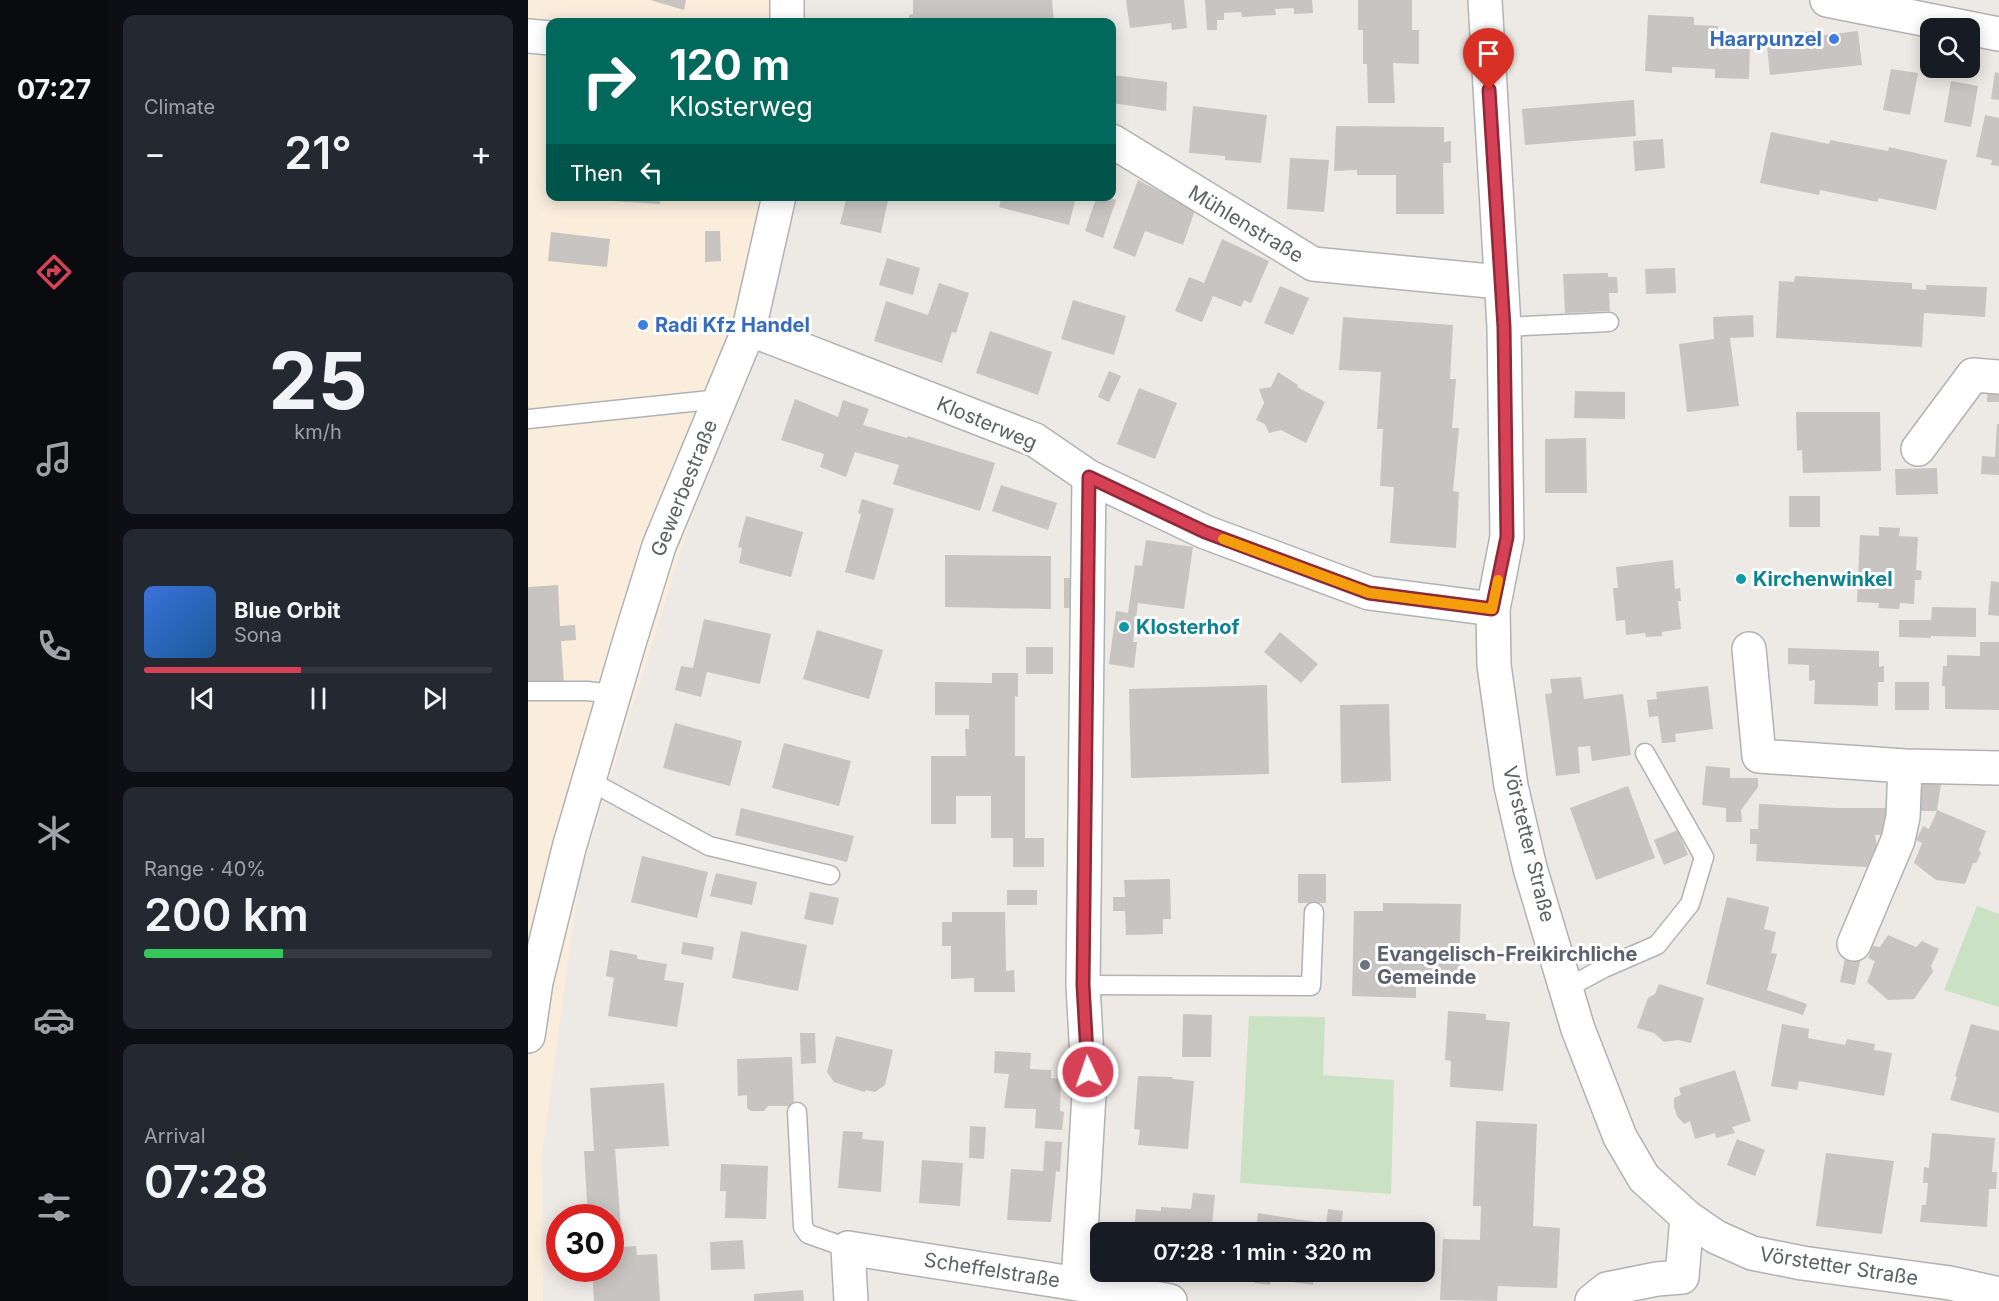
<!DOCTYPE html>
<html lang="en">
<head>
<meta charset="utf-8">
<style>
  :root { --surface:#171b24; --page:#242831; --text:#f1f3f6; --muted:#9ea1a6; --line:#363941; --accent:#d64156 }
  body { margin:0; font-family:Inter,sans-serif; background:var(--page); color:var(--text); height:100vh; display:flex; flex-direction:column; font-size:22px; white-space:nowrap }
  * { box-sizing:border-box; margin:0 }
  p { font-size:20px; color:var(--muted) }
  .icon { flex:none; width:33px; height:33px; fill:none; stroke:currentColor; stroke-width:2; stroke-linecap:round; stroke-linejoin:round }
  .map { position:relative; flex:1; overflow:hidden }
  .sheet { display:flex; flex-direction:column; gap:15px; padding:15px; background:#0d0f14; width:420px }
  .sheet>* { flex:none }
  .top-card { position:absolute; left:18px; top:18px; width:570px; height:183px; border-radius:12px; box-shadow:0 3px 15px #0003; background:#00695c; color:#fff; overflow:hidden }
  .tools { position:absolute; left:1392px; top:18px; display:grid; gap:12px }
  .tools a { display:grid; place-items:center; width:60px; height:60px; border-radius:12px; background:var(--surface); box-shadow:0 3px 15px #0003; font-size:30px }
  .speed { position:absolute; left:18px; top:1204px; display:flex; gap:12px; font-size:30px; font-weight:700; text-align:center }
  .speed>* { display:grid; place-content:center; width:78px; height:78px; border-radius:50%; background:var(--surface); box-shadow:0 3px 15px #0003; line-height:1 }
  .speed .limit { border:9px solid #d22; background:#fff; color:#111 }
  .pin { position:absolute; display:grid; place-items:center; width:51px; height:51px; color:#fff; margin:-62px -26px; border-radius:50% 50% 50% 0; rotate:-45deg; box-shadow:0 0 6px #0007 }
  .pin .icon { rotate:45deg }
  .me { position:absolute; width:66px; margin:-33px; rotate:357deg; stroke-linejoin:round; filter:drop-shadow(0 0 4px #0008) }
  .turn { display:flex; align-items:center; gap:21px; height:126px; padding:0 24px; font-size:27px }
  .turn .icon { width:78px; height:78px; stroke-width:2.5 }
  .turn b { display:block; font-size:42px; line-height:51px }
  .then { display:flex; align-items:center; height:57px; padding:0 24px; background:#0003; gap:12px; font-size:22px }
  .big { font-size:45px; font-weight:600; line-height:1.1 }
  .sheet .tile { flex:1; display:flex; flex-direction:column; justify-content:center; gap:9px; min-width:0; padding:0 21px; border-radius:12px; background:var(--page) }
  .sheet .dial { align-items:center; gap:0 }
  .dial b { font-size:78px; line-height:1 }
  .song { display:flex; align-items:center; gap:18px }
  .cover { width:72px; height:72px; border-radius:9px; background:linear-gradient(135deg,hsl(220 70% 55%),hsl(210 70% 35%)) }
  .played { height:6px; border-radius:3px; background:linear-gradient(90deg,var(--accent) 45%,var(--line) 45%) }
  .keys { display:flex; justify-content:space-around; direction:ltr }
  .heat { display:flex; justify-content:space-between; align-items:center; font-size:33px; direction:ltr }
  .charge { height:9px; border-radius:4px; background:linear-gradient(90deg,#34c759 40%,var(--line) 0) }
  .trip { position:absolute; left:562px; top:1222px; width:345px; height:60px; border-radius:12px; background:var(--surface); box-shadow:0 3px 15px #0003; font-weight:600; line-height:60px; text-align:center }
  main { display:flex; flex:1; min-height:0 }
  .menu { display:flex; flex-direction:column; width:108px; justify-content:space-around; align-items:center; background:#090b0e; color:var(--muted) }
  .menu .icon { width:42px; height:42px }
  .menu .selected { color:var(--accent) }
  .menu b { font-size:27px; color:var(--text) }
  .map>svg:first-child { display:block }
  .commercial { fill:#faeddc }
  .green { fill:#cae2c3 }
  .building { fill:#c8c4c1 }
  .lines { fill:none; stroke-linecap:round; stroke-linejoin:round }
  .service-casing { stroke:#afb3b5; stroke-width:21 }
  .minor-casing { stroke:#afb3b5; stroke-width:36 }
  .tertiary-casing { stroke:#afb3b5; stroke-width:36 }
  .service { stroke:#fff; stroke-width:18 }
  .minor { stroke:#fff; stroke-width:33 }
  .tertiary { stroke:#fff; stroke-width:33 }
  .route-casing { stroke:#8b2a38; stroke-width:15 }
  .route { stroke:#d64156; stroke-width:10 }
  .slow { stroke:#f59e0b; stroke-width:10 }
  .shop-dot { fill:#3f7fe0; stroke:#fff; stroke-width:2 }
  .culture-dot { fill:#0f9aa8; stroke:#fff; stroke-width:2 }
  .worship-dot { fill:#6b7280; stroke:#fff; stroke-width:2 }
  .labels { text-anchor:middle; stroke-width:6; stroke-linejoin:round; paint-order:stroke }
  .shop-label { font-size:20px; font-weight:bold; fill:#366cbe; stroke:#fff; text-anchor:end }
  .street-label { font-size:20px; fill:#5c6163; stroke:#fff }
  .culture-label { font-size:20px; font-weight:bold; fill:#0d838f; stroke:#fff; text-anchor:start }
  .worship-label { font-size:20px; font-weight:bold; fill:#5b616d; stroke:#fff; text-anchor:start }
</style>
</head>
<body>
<main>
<nav class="menu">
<b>07:27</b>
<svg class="icon selected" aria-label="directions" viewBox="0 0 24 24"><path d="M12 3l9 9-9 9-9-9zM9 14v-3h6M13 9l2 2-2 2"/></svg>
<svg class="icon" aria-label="music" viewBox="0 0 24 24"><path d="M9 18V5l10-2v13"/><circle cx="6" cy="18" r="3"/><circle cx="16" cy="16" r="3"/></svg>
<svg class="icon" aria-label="phone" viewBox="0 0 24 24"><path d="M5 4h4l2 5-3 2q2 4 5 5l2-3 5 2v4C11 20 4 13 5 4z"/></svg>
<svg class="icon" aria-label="climate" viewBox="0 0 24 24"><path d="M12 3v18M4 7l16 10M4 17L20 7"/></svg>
<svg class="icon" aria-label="car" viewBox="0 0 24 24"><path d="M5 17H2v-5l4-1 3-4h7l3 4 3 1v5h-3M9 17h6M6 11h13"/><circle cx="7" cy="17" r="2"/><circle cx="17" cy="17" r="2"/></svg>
<svg class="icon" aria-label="filters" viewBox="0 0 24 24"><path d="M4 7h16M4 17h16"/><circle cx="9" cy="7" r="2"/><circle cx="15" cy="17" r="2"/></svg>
</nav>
<section class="sheet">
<div class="tile"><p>Climate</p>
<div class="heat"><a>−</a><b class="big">21°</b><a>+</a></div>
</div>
<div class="tile dial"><b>25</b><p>km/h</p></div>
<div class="tile">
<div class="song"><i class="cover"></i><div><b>Blue Orbit</b><p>Sona</p></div></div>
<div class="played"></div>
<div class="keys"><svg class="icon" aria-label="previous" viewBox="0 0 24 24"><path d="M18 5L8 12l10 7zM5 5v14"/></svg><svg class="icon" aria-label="pause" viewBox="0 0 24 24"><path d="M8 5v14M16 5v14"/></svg><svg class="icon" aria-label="next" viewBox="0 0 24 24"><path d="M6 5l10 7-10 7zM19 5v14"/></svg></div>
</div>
<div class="tile"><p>Range · 40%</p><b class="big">200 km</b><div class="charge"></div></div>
<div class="tile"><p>Arrival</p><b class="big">07:28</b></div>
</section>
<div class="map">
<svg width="1471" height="1301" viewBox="0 0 1471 1301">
  <rect width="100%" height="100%" fill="#ede9e4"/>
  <!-- commercial -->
  <path class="commercial" d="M0,0H259V22H22V196L262,197L237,328L160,528L51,880L14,1156L15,1301H0Z"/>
  <!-- green -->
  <path class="green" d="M1449,906L1471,914V1007L1416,990Z
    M721,1016L797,1017L795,1075L866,1080L863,1194L712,1183Z"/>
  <!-- building -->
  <path class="building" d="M122,0H158L156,10Z
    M385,0H524L526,22H381V15L385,14Z
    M598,0H656L659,28L644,30L643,23L602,28Z
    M677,0H784L785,13L766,14V8L747,9L748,15L714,17L713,12L696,13V20H689V30H679Z
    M830,0H884V30H891V64L865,63L867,103H840L839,64H835V30H830Z
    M1120,15L1166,17V25L1190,26L1189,39L1222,41L1221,79L1187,78V69L1144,67V73L1117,71Z
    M1287,31L1288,36L1330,31L1334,65L1242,75L1238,36Z
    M1363,69L1390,73L1382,115L1355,110Z
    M1467,72L1471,73V100L1463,99Z
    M584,75L639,82L638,111L584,103Z
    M1423,81L1450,86L1443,127L1416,122Z
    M1106,100L1108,136L997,145L994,109Z
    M665,106L739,115L733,163L697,160V156L661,153Z
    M1457,115L1471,118V166L1463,165L1464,160L1448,157Z
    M808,126L916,127V142L923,141V163H915L916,214H868V175H829V170L806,171Z
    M1243,132L1301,144L1302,140L1360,151L1361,147L1419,160L1408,210L1350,198V202L1292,190L1291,195L1232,183Z
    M1135,139L1137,168L1107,171L1105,141Z
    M762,158L801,160L796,212L759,209Z
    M610,180L667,210L655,245L617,231L607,257L585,248Z
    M83,196H132V204L83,201Z
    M319,196H361L353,233L312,224Z
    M474,196H548L541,225L471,207Z
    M569,196H576L588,200L575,238L557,231Z
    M177,231H192L193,261L177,262Z
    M23,232L82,239L79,267L20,261Z
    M694,239L741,261L723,303L716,300L713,307L685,296L674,322L647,311L661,277L676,283Z
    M359,258L392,268L385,295L351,285Z
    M1147,268L1148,293L1118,294L1117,269Z
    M1080,273V277H1089L1090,293H1081L1082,311L1037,313L1035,274Z
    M1267,276L1384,283V289L1398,290V285L1459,287L1457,317L1396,313L1394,347L1248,338L1251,281L1266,282Z
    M411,283L441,293L428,333L424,332L414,363L346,341L358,301L400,315Z
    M752,286L781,298L765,335L736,323Z
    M545,300L598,316L586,355L533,339Z
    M1225,315L1226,337L1202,338L1211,406L1159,412L1151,344L1186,339L1185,317Z
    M815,317L925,325L922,379H928L924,428H931L925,491L931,492L928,548L862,543L866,487L852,486L855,429H849L853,372L811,370Z
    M462,331L524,352L510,395L448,373Z
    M581,371L593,376L581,402L570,397Z
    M750,372L770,385L769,387L797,402L778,443L753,430L741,433L737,424L728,420L736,403L731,389L743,387Z
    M1460,383L1471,384V402H1459Z
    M611,388L649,403L627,459L589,444Z
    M1047,391L1097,392V419L1046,418Z
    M267,399L310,417L315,400L341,409L335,425L379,438L380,436L467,463L452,511L365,484L371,465L327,452L318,477L292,467L296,454L253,440Z
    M1268,412H1352L1353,471L1275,473L1274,450L1269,451Z
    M1469,424H1471V475L1453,474L1454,456L1467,457Z
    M1058,438L1059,493H1017V439Z
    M1409,468L1410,494L1368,495L1367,469Z
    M473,485L529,503L520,530L464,511Z
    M1261,496H1292V527H1261Z
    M334,499L366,509L346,580L317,572L333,514L330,513Z
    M218,516L275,532L263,577L211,563L214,548L210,547Z
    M1351,527L1372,528L1371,536L1390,537L1388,570L1394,571L1393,580H1387L1386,604L1372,603L1371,609L1350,608L1351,603L1329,602L1332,535L1351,536Z
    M618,540L665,547L656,609L610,603L605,642H609L606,668L581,664L588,611L600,613L607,565L614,566Z
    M417,555L523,556V609L417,607Z
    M1145,560L1147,589L1152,588L1153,601H1150L1153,629L1134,632V636L1118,637L1117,633L1098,635L1097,620L1088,621L1085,588H1090L1088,567Z
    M536,578H550V608H536Z
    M1463,581L1471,582V616L1460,615Z
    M30,585L32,626L47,625L48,640L33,641L36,684L0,686V587Z
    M1404,607L1448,608V637L1403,636V638L1371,637V620H1403Z
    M176,619L243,634L232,684L179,672L173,697L147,690L153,666L165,668Z
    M289,630L355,650L341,699L275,679Z
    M752,632L790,664L773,683L736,652Z
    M1452,642H1471V710L1417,709V686H1414L1415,666H1419V655L1452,656Z
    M498,647H525V674H498Z
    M1260,648L1351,651V667L1356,666V682H1350V706L1286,704L1287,680L1281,681V665L1260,664Z
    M464,673H490V697L487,696V756H497V838H516V867H485V838H463V796H428V824H403V756H438L437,729H441V715H407V682L464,683Z
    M1053,677L1056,699L1095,694L1103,755L1064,761L1062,746L1050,747L1052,773L1028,776L1017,694L1024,693L1022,679Z
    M1367,682H1401V710H1367Z
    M739,685L741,774L603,778L601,689Z
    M1180,686L1185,729L1147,734L1148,742L1134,743L1130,716L1121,717L1119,700L1129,699L1128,692Z
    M861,704L863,781L813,783L812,705Z
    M147,723L214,741L202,786L135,768Z
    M256,743L323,761L311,806L244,788Z
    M1178,766L1202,768V778H1230V787L1213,810L1214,822H1198V808L1174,805Z
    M1381,783L1413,784L1409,810L1458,831L1451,850L1453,853L1448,863H1445L1437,884L1408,880L1386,863L1394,843L1388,840L1395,826L1401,829L1409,811H1381Z
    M1100,786L1127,858L1068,880L1042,808Z
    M1231,804L1309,808H1365V834L1347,835L1349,845L1339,867L1228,861L1229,844H1222V829H1230Z
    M213,808L326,836L319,862L207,835Z
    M1150,830L1160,855L1136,865L1126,840Z
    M114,856L180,872L169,918L103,902Z
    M188,873L229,882L224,905L182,896Z
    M770,874H798V903H770Z
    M642,879L643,919H635V934L598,935L597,911H585V897H597L596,880Z
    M479,890H509V905H479Z
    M282,892L311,898L305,925L276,919Z
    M1199,897L1241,907L1236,929L1248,932L1243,953L1249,954L1239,990L1279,1004L1275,1015L1178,984Z
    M855,903L933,904L931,978L888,977V998L824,996L826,911H855Z
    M424,912H477L478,971L486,970L487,992H446V978L423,979V946H414V922H424Z
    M213,931L279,945L270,991L204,978Z
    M1360,935L1388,947L1394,941L1411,949L1403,966L1405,972L1386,999L1360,1000L1339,982L1347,961L1340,958L1345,946L1352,947Z
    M155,942L186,947L184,960L153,954Z
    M82,950L109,955V959L139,964L136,980L156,983L149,1027L80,1016L86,978L78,976Z
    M1318,954L1333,957L1327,985L1312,982Z
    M1131,984L1176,998L1163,1043L1150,1040L1136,1042L1126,1033L1109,1028L1120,998L1127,994Z
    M920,1011L958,1014V1020L982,1022L975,1091L922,1087L923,1061L917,1060Z
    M655,1014L684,1015L683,1057H654Z
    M1254,1024L1281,1029L1280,1038L1317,1045L1319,1039L1347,1044L1346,1050L1364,1053L1356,1096L1271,1081L1269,1090L1243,1086Z
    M1443,1024L1471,1031V1113L1422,1100L1429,1077L1427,1076Z
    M272,1033H287L288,1063L273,1064Z
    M308,1036L365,1050L357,1085L347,1092L338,1090L336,1092L306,1082L299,1072Z
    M467,1051L503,1053L502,1069L523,1070V1078L533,1079L532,1111L536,1112L534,1130L507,1128L508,1109L476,1108L481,1074L466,1073Z
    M264,1057L266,1106H240L236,1111H223L219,1108V1095L210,1096L209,1059Z
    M1207,1070L1223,1121L1204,1127L1207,1133L1188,1138L1187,1133L1167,1139L1162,1121L1156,1124L1149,1116L1146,1107V1098L1153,1095L1151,1088Z
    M610,1076L644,1077L645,1079L666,1081L660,1149L610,1145L612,1130L606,1129Z
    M136,1083L141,1146L87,1149L93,1229H82V1218H60L56,1151H66L62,1088Z
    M948,1121L1009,1124L1005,1226L1032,1228L1029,1288L970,1286L969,1301L912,1300L915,1239L952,1240L953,1206H945Z
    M442,1126L458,1127L456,1159L441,1158Z
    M315,1131L335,1132L334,1139L356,1141L353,1192L310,1188Z
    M1404,1133L1467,1138L1464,1172H1469L1468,1189H1461L1459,1227L1392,1222L1394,1205H1398L1400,1183H1395L1396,1167L1401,1168Z
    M1209,1139L1237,1150L1227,1176L1199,1165Z
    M517,1141L534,1142L532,1172L528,1171L523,1222L479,1220L483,1169L515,1171Z
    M1298,1153L1366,1161L1354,1234L1288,1226Z
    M394,1160L435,1163L432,1206L391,1203Z
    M193,1164L240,1166L238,1219L197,1218L198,1191H192Z
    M665,1193L687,1195L684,1225L662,1224L661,1233H606L608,1209L633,1211V1207L663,1209Z
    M800,1209L815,1211L812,1233H797Z
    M730,1213L793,1223L791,1233H728Z
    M215,1240L217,1269L183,1270L182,1242Z
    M108,1246L109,1255L129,1254L132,1301H66L64,1269H82V1258H94L93,1247Z
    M724,1272H786L785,1285L764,1282V1276L743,1274L742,1285L727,1283L723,1278Z
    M275,1290L276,1301H226V1294Z"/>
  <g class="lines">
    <!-- service casing -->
    <g class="service-casing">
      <path id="service" d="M976,327L1081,322
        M0,419L192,399
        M0,691H59L86,694
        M62,781L181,846L302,875
        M555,985L783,986L786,912
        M1039,988L1076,968L1129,945L1162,904L1176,857L1117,753
        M269,1112L275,1227L280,1234L320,1248"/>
    </g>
    <!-- minor casing -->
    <g class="minor-casing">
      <path id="minor" d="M259,0V22
        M1299,0L1471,34
        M0,36L22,38
        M584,141L785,264L972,282
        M221,329L507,440L561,477L677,532L841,593L965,609
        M1390,449L1445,375L1471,377
        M1221,649L1231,756L1377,766L1471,768
        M1326,944L1370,840L1375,817L1377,766
        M0,1036L8,982L41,848L101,643L131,546L221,329L251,196
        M550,1284L561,1094L555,985L561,477
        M323,1301L320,1248L550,1284L642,1301
        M1064,1301L1079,1289L1129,1279L1154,1277L1159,1217"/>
    </g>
    <!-- tertiary casing -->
    <g class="tertiary-casing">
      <path id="tertiary" d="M957,0L976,327L979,537L965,609L966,665L983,786L1002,868L1050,1029L1092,1137L1116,1178L1159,1217L1188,1237L1224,1253L1274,1263L1422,1283L1471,1294"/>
    </g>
    <!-- service -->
    <use href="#service" class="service"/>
    <!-- minor -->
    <use href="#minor" class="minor"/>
    <!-- tertiary -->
    <use href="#tertiary" class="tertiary"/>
  </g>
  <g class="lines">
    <!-- route casing -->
    <g class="route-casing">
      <path id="route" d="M560,1072L555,985L561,477L677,532L841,593L964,609L979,537L976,327L961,90"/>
    </g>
    <!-- route -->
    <use href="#route" class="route"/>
    <!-- slow -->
    <path class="slow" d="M695,539L841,593L964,609L970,580"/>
  </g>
  <!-- markers -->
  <g class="shop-dot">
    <circle cx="1306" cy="39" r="6"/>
    <circle cx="115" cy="325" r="6"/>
  </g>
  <g class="culture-dot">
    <circle cx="1213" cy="579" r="6"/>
    <circle cx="596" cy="627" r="6"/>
  </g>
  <circle class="worship-dot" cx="837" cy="965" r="6"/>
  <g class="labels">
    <!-- shop labels -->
    <g class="shop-label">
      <text x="1294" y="46">Haarpunzel</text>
      <text x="127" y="332" text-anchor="start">Radi Kfz Handel</text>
    </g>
    <!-- street labels -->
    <g class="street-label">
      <text transform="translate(718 224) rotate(31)" y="7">Mühlenstraße</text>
      <text transform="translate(459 423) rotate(23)" y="7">Klosterweg</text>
      <text transform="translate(156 488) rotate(-68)" y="7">Gewerbestraße</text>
      <text transform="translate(1001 844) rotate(76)" y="7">Vörstetter Straße</text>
      <text transform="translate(1311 1266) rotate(9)" y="7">Vörstetter Straße</text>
      <text transform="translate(464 1270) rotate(9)" y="7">Scheffelstraße</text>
    </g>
    <!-- culture labels -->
    <g class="culture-label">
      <text x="1225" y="586">Kirchenwinkel</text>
      <text x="608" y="634">Klosterhof</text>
    </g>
    <!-- worship labels -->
    <g class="worship-label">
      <text x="849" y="961">Evangelisch-Freikirchliche<tspan x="849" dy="23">Gemeinde</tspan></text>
    </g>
  </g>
</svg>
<div class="tools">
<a><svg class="icon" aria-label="search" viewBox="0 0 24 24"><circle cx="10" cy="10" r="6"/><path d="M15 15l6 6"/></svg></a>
</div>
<div class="speed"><div class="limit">30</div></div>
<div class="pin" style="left:961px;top:90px;background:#d93025"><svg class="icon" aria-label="arrive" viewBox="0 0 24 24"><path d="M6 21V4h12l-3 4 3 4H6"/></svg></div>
<svg class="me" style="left:560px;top:1072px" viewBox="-20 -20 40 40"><circle r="17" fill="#d64156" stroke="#fff" stroke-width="3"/><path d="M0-11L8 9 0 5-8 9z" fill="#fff"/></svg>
<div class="trip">07:28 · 1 min · 320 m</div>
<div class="top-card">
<div class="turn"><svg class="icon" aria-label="right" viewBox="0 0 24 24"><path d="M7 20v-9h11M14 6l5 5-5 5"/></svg><div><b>120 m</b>Klosterweg</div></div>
<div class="then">Then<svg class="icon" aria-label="left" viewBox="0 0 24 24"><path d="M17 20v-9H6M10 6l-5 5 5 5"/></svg></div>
</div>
</div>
</main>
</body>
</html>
